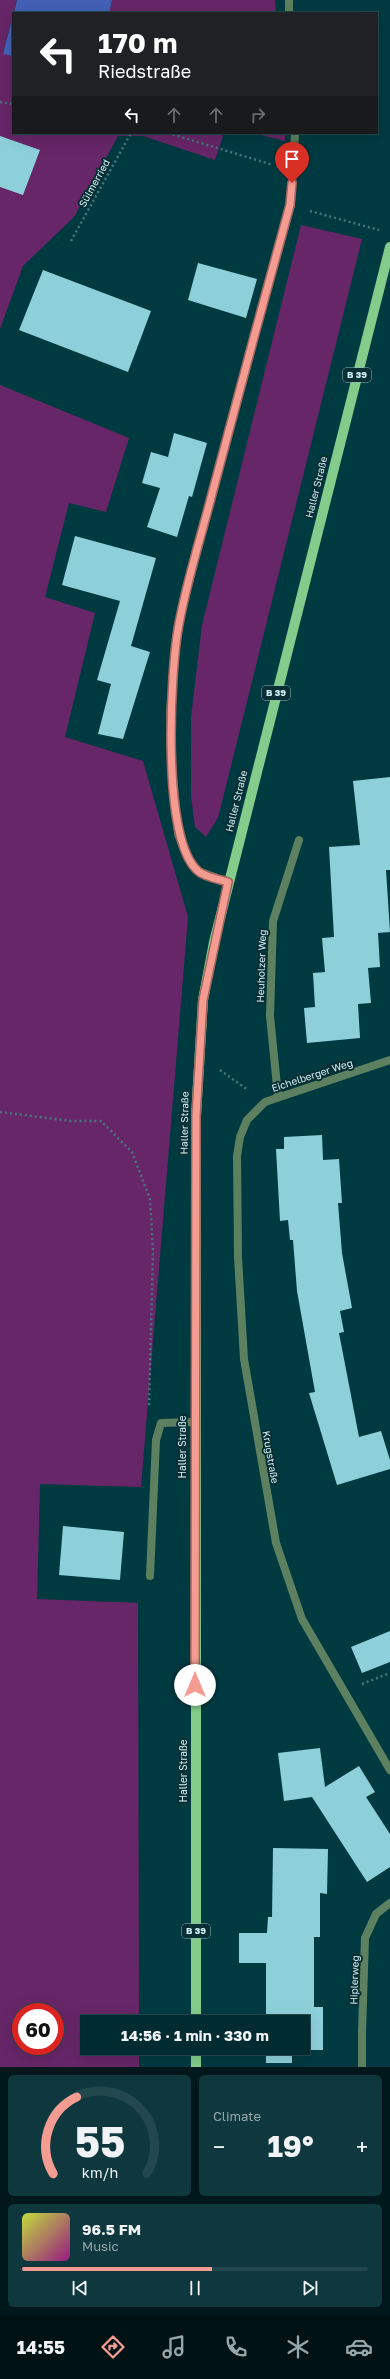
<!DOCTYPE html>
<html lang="en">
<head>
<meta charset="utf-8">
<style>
  :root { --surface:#002c31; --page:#0e383d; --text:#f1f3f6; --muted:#95a7ab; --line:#22484d; --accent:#f59c92 }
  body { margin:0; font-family:"Golos Text",sans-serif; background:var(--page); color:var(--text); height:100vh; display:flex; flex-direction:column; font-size:15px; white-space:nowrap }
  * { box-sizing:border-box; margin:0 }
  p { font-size:13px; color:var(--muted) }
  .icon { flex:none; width:22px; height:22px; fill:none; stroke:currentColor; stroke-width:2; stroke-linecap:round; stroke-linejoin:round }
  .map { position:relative; height:2067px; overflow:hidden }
  .drawer { display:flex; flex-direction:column; gap:8px; padding:8px; background:#00181b; flex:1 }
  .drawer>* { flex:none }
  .hud { position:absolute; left:12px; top:12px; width:366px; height:122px; border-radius:0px; box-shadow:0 4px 16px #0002,0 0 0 1px var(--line); background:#202124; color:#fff; overflow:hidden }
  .speed { position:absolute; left:12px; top:2003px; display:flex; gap:8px; font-size:20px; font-weight:700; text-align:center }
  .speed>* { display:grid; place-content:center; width:52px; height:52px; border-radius:50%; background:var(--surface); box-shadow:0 4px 16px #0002,0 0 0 1px var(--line); line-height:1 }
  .speed .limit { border:6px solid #d22; background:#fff; color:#111 }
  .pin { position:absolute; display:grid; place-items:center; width:34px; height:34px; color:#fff; margin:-41px -17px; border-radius:50% 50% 50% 0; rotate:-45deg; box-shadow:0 0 4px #0007 }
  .pin .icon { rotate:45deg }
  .me { position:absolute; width:44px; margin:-22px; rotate:0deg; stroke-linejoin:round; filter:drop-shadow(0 0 3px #0008) }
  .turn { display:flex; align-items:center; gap:14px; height:84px; padding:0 20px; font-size:18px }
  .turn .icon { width:52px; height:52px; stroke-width:2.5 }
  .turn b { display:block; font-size:28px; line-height:34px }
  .lanes { display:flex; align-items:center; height:38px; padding:0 20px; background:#0003; justify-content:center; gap:20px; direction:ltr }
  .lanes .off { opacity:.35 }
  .big { font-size:30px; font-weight:700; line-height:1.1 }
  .drawer .tile { flex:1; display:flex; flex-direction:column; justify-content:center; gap:6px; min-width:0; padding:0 14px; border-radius:6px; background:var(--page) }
  .drawer .dial { align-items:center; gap:0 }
  .dial svg { height:104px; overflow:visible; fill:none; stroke:var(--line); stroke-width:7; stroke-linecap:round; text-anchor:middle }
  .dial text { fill:var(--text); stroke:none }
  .song { display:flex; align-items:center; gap:12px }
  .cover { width:48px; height:48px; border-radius:6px; background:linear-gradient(135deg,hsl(70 70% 55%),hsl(310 70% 35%)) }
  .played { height:4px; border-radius:2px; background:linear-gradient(90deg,var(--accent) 55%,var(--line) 55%) }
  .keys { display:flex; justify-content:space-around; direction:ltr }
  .heat { display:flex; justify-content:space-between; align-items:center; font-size:22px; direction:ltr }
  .drawer .tiles { flex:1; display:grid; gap:8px; grid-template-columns:1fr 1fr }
  .tile:last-child { grid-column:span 2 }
  .trip { position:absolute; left:80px; top:2015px; width:230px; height:40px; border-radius:0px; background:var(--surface); box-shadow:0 4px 16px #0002,0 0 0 1px var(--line); font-weight:700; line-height:40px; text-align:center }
  .menu { display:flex; height:64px; justify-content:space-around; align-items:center; background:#001214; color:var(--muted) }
  .menu .icon { width:28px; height:28px }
  .menu .active { color:var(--accent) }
  .menu b { font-size:18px; color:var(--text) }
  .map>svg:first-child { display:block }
  .green { fill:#672668; fill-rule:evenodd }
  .water { fill:#4360b5 }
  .building { fill:#8dd0da }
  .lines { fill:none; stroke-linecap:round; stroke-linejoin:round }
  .path { stroke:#46777e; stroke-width:2.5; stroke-dasharray:2 3; stroke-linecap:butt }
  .lane { stroke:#5d8060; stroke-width:8 }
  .street { stroke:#5d8060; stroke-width:8 }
  .primary { stroke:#83cc8b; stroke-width:10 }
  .route-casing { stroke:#9f655f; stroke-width:10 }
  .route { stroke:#f59c92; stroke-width:7 }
  .labels { text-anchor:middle; stroke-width:4; stroke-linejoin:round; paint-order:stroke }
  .shield { fill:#092e33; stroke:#94b6bc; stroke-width:1 }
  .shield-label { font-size:9px; font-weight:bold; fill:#d0f1f6 }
  .street-label { font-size:10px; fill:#d0f1f6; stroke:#092e33 }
</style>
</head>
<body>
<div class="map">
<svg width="390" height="2067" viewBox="0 0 390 2067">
  <rect width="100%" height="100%" fill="#003a41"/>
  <!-- green -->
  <path class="green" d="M0,0H17L3,53L13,56V133H224L215,160L143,136H118L74,217L23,266L0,329Z
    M112,0H275L276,13H109Z
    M253,133H285V141Z
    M301,225L362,239L218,818L206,837L195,827L191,796V717L202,625Z
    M0,385L129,438L106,512L69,503L45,597L95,613L65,737L143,761L188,917L141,1487L40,1484L37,1599L138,1603L139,2022H87V2048H139V2067H0ZM21,2012H55V2046H21Z"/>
  <!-- water -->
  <path class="water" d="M17,0H112L109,13H14Z
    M13,15V56L3,54Z"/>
  <!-- building -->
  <path class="building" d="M0,136L40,150L23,195L0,187Z
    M198,263L257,279L246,318L188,300Z
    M43,270L151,311L128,372L19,330Z
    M174,433L207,443L192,497L189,496L177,537L147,527L160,488L142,483L151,452L168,457Z
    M75,536L156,558L131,646L150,652L123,739L98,734L111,684L97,680L120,601L62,585Z
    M390,777V870H386L390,932L378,933L380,967L368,968L371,1003L358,1004L360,1038L307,1043L304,1008L315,1007L313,973L325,972L322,938L334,937L329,847L360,845L353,781Z
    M322,1135L323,1160L339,1159L342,1203H338L342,1253L352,1308L340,1311L344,1332L339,1333L359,1437L381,1431L390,1460V1469L337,1485L309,1393L315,1392L297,1291L293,1240H290L288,1220L280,1221L276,1149H284V1137Z
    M63,1526L124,1532L120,1580L59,1575Z
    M390,1631V1662L362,1673L351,1647Z
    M320,1748L325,1787L359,1766L375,1792L366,1797L390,1834V1867L367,1882L312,1797L284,1801L278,1753Z
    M273,1848L328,1849L327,1894L320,1893V1937H314V2007H323V2050H292V2063H266V2048H303V2022H266V1963H239V1933H267L268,1917H272Z"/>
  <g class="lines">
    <!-- path -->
    <path class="path" d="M0,102L13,104
      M168,133L273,165
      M310,211L379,230
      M71,241L131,133
      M220,1070L248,1090
      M0,1112L71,1121H101L132,1152L150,1199L153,1251L149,1407
      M362,1684L390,1673"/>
    <!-- lane -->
    <path class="lane" d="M278,1096L270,1016L273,921L299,840
      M150,1576L156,1440L161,1423L194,1422"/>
    <!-- street -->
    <path class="street" d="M289,0V13
      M228,882L198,871L186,854L178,834L173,775L170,712L178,624L242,381L291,205L295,133
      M390,1060L265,1102L247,1120L240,1137L237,1156L238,1257L244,1359L276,1543L302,1619L390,1770
      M362,2067V2032L365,1938L376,1914L390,1903"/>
    <!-- primary -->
    <path class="primary" d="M196,2022V1116L203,1000L214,942L390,247
      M196,2048V2067"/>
  </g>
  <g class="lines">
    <!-- route casing -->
    <g class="route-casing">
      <path id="route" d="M195,1685L196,1116L203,1000L228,882C219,879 204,877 198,871C161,840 170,670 179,624C187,580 201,537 212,494C237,398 264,301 290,205L292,183"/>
    </g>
    <!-- route -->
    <use href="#route" class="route"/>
  </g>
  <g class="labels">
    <!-- shield labels -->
    <g class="shield">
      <rect x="343" y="368" width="28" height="14" rx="3"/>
      <rect x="262" y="686" width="28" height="14" rx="3"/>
      <rect x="182" y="1924" width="28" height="14" rx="3"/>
    </g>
    <g class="shield-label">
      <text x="357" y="378">B 39</text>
      <text x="276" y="696">B 39</text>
      <text x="196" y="1934">B 39</text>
    </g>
    <!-- street labels -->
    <g class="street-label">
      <text transform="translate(94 183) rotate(-61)" y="4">Sülmerried</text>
      <text transform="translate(316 487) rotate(-76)" y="4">Haller Straße</text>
      <text transform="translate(236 801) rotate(-76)" y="4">Haller Straße</text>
      <text transform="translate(261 966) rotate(-88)" y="4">Heuholzer Weg</text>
      <text transform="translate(312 1075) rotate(-18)" y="4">Eichelberger Weg</text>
      <text transform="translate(184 1123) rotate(-89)" y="4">Haller Straße</text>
      <text transform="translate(182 1447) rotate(-90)" y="4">Haller Straße</text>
      <text transform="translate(271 1457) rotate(80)" y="4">Krugstraße</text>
      <text transform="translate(183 1771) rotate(-90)" y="4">Haller Straße</text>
      <text transform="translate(354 1980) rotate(-88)" y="4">Hiplerweg</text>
    </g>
  </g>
</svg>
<div class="speed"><div class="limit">60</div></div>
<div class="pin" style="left:292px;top:183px;background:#d93025"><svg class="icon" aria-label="arrive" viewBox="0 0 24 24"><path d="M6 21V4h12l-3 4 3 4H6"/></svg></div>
<svg class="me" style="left:195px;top:1685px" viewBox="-20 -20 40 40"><circle r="19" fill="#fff"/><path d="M0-13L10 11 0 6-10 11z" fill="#f59c92"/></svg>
<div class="trip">14:56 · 1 min · 330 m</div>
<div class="hud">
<div class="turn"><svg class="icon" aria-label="left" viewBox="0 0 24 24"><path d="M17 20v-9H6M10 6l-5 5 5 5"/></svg><div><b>170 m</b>Riedstraße</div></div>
<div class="lanes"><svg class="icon" aria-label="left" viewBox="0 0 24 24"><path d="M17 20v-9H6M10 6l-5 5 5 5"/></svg><svg class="icon off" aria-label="ahead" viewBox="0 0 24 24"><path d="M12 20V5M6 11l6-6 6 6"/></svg><svg class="icon off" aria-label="ahead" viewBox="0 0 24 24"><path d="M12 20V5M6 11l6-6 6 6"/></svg><svg class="icon off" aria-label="right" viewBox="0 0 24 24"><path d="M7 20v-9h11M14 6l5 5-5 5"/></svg></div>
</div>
</div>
<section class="drawer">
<div class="tiles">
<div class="tile dial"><svg viewBox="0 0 100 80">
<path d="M14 69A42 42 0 1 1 86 69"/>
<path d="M14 69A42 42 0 0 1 32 10" stroke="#f59c92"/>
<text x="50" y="56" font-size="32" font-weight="700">55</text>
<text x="50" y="72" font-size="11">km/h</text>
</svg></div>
<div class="tile"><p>Climate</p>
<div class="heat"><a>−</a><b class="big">19°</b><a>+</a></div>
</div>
<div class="tile">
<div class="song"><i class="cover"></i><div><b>96.5 FM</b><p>Music</p></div></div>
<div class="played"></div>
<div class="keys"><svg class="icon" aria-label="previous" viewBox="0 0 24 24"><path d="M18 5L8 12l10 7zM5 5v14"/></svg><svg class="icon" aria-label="pause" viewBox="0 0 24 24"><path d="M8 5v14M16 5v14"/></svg><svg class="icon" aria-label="next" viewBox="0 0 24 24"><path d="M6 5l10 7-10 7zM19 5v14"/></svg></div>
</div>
</div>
</section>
<nav class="menu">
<b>14:55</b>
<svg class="icon active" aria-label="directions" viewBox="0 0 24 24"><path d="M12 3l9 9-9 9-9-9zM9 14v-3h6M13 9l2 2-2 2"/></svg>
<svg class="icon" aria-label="music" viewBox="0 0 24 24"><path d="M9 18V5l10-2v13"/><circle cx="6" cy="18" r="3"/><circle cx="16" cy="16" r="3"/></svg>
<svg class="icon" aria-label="phone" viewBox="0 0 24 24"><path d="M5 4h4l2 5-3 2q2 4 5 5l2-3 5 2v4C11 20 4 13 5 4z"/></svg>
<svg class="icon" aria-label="climate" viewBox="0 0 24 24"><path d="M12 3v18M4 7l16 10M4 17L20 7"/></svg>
<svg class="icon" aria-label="car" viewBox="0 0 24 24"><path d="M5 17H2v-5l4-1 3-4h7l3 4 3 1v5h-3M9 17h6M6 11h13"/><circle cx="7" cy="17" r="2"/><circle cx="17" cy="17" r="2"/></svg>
</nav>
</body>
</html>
